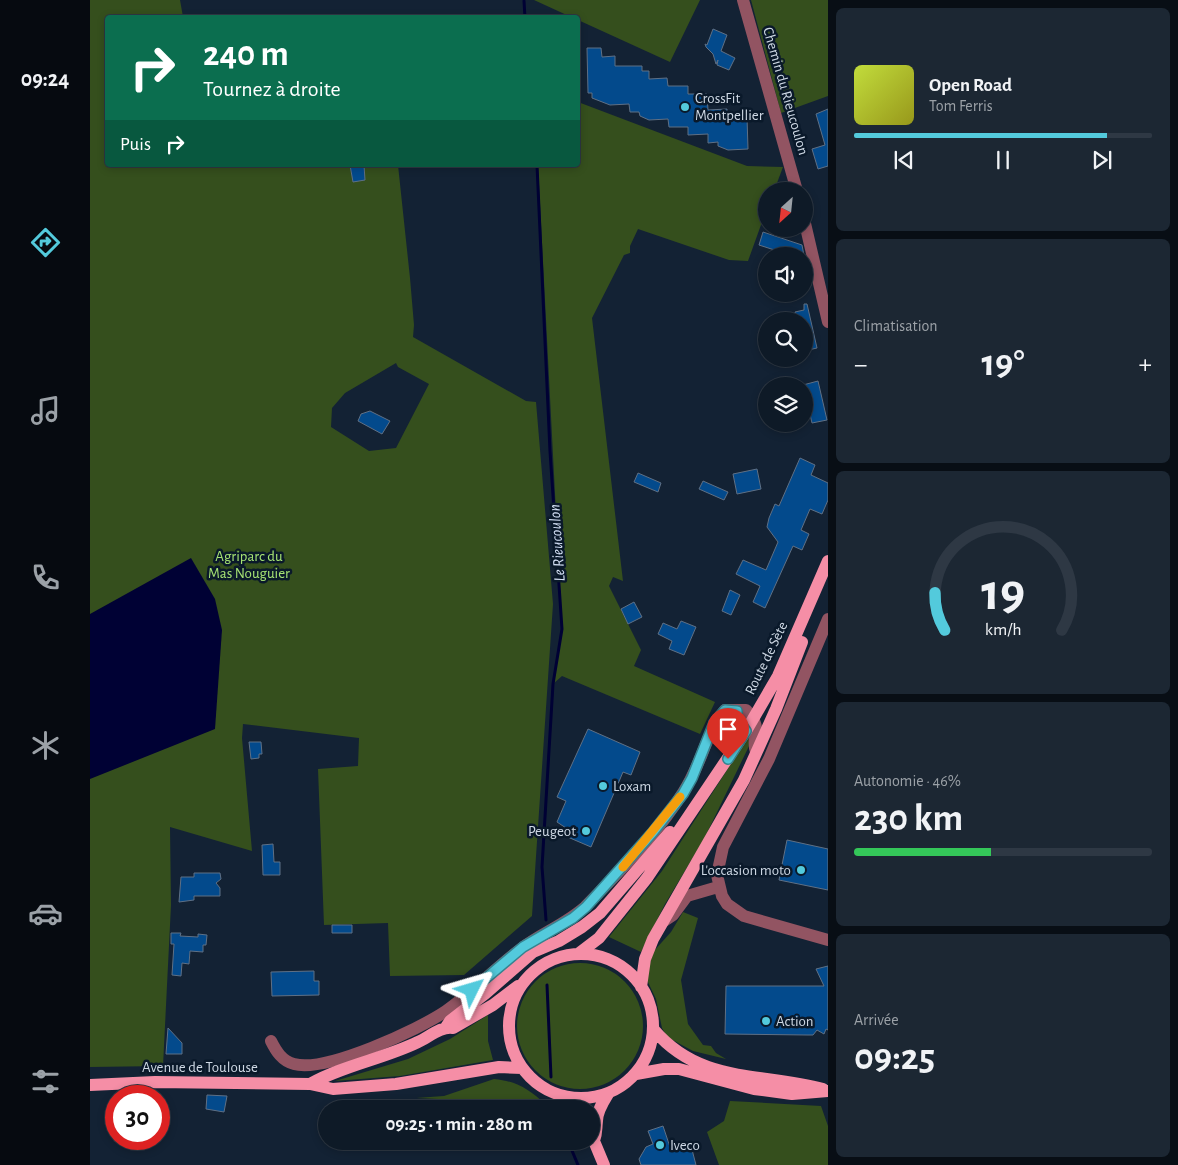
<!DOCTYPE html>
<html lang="fr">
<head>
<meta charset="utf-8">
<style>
  :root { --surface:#0e1a27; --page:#1c2733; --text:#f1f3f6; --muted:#9ba1a7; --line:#2e3844; --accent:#53cadc }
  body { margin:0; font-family:"Alegreya Sans",sans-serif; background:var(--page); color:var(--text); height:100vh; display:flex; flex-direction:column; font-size:19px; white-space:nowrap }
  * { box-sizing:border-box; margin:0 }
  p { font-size:16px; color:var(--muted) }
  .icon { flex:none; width:28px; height:28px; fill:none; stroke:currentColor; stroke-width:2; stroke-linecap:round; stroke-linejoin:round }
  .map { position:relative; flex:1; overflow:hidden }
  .details { display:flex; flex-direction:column; gap:8px; padding:8px; background:#080e15; width:350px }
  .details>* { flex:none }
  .banner { position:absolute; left:15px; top:15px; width:475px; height:152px; border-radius:5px; box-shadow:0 2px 8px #0003,0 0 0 1px var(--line); background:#0b6e4f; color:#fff; overflow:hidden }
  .needle { width:32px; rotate:207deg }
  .tools { position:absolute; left:668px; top:182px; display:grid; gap:10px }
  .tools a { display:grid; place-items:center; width:55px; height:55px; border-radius:50%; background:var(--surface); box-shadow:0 2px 8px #0003,0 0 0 1px var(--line); font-size:25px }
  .speed { position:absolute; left:15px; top:1085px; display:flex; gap:10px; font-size:25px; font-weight:700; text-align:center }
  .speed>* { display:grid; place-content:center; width:65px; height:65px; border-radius:50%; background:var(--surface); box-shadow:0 2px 8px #0003,0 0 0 1px var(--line); line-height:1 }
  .speed .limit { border:8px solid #d22; background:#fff; color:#111 }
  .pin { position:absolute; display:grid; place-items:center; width:42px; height:42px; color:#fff; margin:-51px -21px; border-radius:50% 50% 50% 0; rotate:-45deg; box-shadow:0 0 5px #0007 }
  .pin .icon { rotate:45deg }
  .me { position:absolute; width:55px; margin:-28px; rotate:50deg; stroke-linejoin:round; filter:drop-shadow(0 0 4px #0008) }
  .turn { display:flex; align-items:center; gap:18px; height:105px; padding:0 15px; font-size:22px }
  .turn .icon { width:65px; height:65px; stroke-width:2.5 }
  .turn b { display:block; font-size:35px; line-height:42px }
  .then { display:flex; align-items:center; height:48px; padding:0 15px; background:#0003; gap:10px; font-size:19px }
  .big { font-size:38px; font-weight:600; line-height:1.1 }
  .details .widget { flex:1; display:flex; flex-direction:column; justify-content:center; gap:8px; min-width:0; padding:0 18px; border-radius:8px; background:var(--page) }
  .details .dial { align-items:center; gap:0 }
  .dial svg { height:130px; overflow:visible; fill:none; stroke:var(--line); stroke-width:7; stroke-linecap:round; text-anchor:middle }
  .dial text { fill:var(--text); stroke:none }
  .song { display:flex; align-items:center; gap:15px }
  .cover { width:60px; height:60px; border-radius:8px; background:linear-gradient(135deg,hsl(70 70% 55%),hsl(60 70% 35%)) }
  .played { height:5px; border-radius:2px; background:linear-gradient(90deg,var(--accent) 85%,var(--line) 85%) }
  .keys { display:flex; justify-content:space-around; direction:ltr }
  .heat { display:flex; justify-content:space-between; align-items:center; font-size:28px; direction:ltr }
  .charge { height:8px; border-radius:4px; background:linear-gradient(90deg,#34c759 46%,var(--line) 0) }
  .trip { position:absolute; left:228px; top:1100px; width:282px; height:50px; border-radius:25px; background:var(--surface); box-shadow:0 2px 8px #0003,0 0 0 1px var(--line); font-weight:600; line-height:50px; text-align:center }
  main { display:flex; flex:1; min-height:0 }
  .menu { display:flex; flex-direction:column; width:90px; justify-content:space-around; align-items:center; background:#060a10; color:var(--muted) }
  .menu .icon { width:35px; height:35px }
  .menu .active { color:var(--accent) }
  .menu b { font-size:22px; color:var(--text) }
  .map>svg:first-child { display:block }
  .green { fill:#354f1d; fill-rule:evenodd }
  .water { fill:#000134 }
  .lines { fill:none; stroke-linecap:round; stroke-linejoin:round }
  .stream { stroke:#000134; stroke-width:3 }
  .building { fill:#034a8c; stroke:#5f7085 }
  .minor { stroke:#925462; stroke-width:12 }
  .major { stroke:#f58ea6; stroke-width:12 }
  .route-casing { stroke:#36838f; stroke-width:12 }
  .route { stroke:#53cadc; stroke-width:9 }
  .slow { stroke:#f59e0b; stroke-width:9 }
  .poi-dot { fill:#53cadc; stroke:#0a192a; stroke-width:2 }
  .labels { text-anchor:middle; stroke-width:5; stroke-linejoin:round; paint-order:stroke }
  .street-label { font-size:15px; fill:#ced8e4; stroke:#0a192a }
  .poi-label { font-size:15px; fill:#ced8e4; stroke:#0a192a; text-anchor:start }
  .park-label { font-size:15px; fill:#a6e373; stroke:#0a192a }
  .water-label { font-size:16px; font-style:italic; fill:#d6e2f7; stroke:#0a192a }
</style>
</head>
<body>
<main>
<nav class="menu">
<b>09:24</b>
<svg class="icon active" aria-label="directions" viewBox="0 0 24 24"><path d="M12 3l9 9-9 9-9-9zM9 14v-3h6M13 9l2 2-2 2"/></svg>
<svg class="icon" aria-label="music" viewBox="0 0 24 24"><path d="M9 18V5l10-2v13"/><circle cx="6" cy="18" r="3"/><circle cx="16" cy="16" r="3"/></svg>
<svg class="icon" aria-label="phone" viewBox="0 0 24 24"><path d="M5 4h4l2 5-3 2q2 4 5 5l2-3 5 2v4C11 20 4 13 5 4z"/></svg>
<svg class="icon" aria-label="climate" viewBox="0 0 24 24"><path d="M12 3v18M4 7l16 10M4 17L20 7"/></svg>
<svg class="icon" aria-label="car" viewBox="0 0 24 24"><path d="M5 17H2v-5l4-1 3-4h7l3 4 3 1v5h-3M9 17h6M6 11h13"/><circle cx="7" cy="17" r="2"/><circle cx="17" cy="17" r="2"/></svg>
<svg class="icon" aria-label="filters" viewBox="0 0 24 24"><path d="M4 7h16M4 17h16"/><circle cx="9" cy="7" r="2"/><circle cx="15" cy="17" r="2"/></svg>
</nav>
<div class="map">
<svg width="738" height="1165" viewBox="0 0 738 1165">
  <rect width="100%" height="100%" fill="#132234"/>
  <!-- green -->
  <path class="green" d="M0,0H90L93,17L18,18V165H308L320,278L324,325L323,337L436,401L446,402L463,604L442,916L374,975L300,976L298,923L234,925L228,769L268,766L269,738L153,724L152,738L162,851L80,827L81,905L73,1066L0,1067ZM306,363L308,367L339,384L306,448L279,451L241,427L242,408L255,393Z
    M444,0H610L580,62L488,20V18L481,17Z
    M661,0H738V96L691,113Z
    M488,102L657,166L693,167L684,191H676V211L658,261L639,260L548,229L540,246V253L534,255L502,318L533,581L523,577L519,586L551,650L544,666L625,702L610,734L472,676L463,684L472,629L448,165H488Z
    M659,736L661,742L614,839L575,904L551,952L519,937L572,871Z
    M593,912L608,918L591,980L598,1024L613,1045L621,1046L626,1053L636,1059L603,1051L577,1037L572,1028L566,999L556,978L563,952L581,932Z
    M427 1026a63 63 0 1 1 126 0a63 63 0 1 1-126 0Z
    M398,1015V1041L403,1060L310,1076L245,1081L318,1059L360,1039Z
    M404,1079C426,1081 439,1089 455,1104L326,1098L354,1096Z
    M640,1101L731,1106L738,1126V1165H629L617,1132L634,1121Z"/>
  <!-- water -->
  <path class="water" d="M101,558L125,599L132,630L125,729L0,779V614Z"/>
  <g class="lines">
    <!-- stream -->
    <path class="stream" d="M434,1L435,18
      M447,165L460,451L472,629L463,684L452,867L456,920
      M457,985L461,1077
      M478,1141L488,1165"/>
  </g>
  <!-- building -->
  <path class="building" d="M623,29L637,35L631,51L645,58L639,70L627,65L628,60L626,64L623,54L616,47L615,44L617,45Z
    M497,48H511L512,57L525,56V66H552V71H559V79L577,78L578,86H598V94H617L618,110L637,109V117H657L658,149L638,150L628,146V142L618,143V134L598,135V127H579L578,119L559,120L550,116L549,112H540L539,104L520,105L502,98V93H498Z
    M738,109V166L728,169L722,149L735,145L726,114Z
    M260,165H274L275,180L263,182Z
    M673,232L712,245L715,261L714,256H703L669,245Z
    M714,304H717L727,348L714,351V321H706L705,312L714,310Z
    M728,381L737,420L722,423L713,385Z
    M280,411L300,421L292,434L268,421L271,414Z
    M710,458L725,465L721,475L738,483V500L732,514L720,509L711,530L719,534L712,550L703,546L675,608L663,602L670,586L646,574L653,560L676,570L688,542L677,527L679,518L685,504L689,506Z
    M667,469L671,489L647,494L643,474Z
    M548,473L571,483L568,492L544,482Z
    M613,481L638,492L634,500L609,489Z
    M640,590L650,595L641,615L632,611Z
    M544,602L552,617L538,624L531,609Z
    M591,621L606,627L594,655L579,649L582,641L568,634L573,623L587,629Z
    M498,729L550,752L541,775L533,772L501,847L473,835L476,828L467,822L476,801L467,797Z
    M159,742H171L172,754H169V758L161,759Z
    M697,840L738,849V890L689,880Z
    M183,844L184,862H190V875H173L172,845Z
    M104,873H130L131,879L126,883L130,888V896H104V900L89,902L91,877H104Z
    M242,925H262V933H242Z
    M81,933H91L90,936L108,937V934L117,935L116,945H113V952L100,951L99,964L92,963L91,976L82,975L84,944H81Z
    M738,966V1030L736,1029L734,1034L727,1030L723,1035H717L635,1034L636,986H734L726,969Z
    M224,971V981H229V995L182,996L181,972Z
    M78,1028L92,1043V1054H76Z
    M117,1095L137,1096L134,1112L116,1109Z
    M573,1126L581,1150L600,1142L606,1165H551L549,1159L556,1147L563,1144L558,1131Z"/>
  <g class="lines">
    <!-- minor -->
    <path class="minor" d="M653,0L707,191
      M714,219L738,322
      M738,619L679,759L633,847L627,875L632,896L637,904L654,916L738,940
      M647,711V718L656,731
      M574,921L583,915L597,896L628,887
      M181,1041C186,1051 192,1061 204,1064C235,1073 328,1030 356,1011C383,992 405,968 432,948C452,933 476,924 495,907C529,872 569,832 594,791C611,765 616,733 635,710H656C675,730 660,734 666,752"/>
    <!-- major -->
    <path class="major" d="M419 1026a72 72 0 1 1 144 0a72 72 0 1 1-144 0Z
      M488,954L509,938L557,878L656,731L688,676L738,561
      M551,987L555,959L563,939L654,780L686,709L712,642
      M356,1027L360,1021L396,993L443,952L469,941L492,927L510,913L580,832
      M564,1030C611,1085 672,1072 733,1089
      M546,1074L574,1069H589L664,1089L702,1094L738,1091
      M220,1084C254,1065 293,1059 328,1042C339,1037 351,1026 363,1028L403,1005L428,986
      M0,1085L65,1082L220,1084L243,1089L306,1084L409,1067L432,1068
      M501,1139L504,1141L514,1165
      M504,1141C507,1133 506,1129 507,1121C507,1111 513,1102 518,1094"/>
  </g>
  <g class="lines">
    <!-- route casing -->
    <g class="route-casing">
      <path id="route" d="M382,990L433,947L483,918L496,907L563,832L593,794L602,778L624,723L635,710L647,711V718L656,731L638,759"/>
    </g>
    <!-- route -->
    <use href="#route" class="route"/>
    <!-- slow -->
    <path class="slow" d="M533,867L590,797"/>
  </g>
  <!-- markers -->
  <g class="poi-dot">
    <circle cx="595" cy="107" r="5"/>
    <circle cx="513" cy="786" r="5"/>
    <circle cx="496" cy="831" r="5"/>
    <circle cx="711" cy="870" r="5"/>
    <circle cx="676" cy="1021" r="5"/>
    <circle cx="570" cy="1145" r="5"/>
  </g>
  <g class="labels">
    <!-- street labels -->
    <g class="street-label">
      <text transform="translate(696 91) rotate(74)" y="5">Chemin du Rieucoulon</text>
      <text transform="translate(676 658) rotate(-64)" y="5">Route de Sète</text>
      <text x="110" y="1072">Avenue de Toulouse</text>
    </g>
    <!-- poi labels -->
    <g class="poi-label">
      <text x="605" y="103">CrossFit<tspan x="605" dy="17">Montpellier</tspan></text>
      <text x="523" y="791">Loxam</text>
      <text x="486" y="836" text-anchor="end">Peugeot</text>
      <text x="701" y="875" text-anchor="end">L'occasion moto</text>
      <text x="686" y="1026">Action</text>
      <text x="580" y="1150">Iveco</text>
    </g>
    <!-- park labels -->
    <g class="park-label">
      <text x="159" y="561">Agriparc du<tspan x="159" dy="17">Mas Nouguier</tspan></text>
    </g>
    <!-- water labels -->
    <g class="water-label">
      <text transform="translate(466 543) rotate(-94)" y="6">Le Rieucoulon</text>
    </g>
  </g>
</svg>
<div class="tools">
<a><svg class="needle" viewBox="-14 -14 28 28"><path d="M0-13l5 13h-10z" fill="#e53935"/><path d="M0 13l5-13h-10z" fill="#9ba1a7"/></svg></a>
<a><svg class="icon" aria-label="sound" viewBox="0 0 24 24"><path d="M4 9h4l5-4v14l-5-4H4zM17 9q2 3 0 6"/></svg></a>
<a><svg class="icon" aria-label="search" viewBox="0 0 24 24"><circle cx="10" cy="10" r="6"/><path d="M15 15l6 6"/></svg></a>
<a><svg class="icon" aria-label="layers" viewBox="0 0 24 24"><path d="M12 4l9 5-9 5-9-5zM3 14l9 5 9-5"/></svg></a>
</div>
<div class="speed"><div class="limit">30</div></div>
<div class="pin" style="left:638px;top:759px;background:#d93025"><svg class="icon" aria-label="arrive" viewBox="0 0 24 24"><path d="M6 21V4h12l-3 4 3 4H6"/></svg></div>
<svg class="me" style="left:382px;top:990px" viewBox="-20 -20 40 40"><path d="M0-17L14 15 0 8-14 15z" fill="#53cadc" stroke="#fff" stroke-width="4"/></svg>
<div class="trip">09:25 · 1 min · 280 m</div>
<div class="banner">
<div class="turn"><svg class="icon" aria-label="right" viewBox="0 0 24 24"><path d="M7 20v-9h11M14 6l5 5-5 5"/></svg><div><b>240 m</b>Tournez à droite</div></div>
<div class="then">Puis<svg class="icon" aria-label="right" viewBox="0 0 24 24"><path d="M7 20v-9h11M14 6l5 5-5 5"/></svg></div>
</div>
</div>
<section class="details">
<div class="widget">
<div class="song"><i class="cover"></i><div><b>Open Road</b><p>Tom Ferris</p></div></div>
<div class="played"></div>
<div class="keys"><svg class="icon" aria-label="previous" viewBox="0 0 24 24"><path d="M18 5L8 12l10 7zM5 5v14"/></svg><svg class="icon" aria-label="pause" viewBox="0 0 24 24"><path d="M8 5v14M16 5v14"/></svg><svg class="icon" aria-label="next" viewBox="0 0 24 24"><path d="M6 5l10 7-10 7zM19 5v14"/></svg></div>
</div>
<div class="widget"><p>Climatisation</p>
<div class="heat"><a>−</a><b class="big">19°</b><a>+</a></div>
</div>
<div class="widget dial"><svg viewBox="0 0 100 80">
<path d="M14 69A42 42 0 1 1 86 69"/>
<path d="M14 69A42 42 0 0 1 8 46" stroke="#53cadc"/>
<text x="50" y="56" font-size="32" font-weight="700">19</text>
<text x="50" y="72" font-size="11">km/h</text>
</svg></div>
<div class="widget"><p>Autonomie · 46%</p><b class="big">230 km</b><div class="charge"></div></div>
<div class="widget"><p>Arrivée</p><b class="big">09:25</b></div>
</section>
</main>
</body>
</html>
